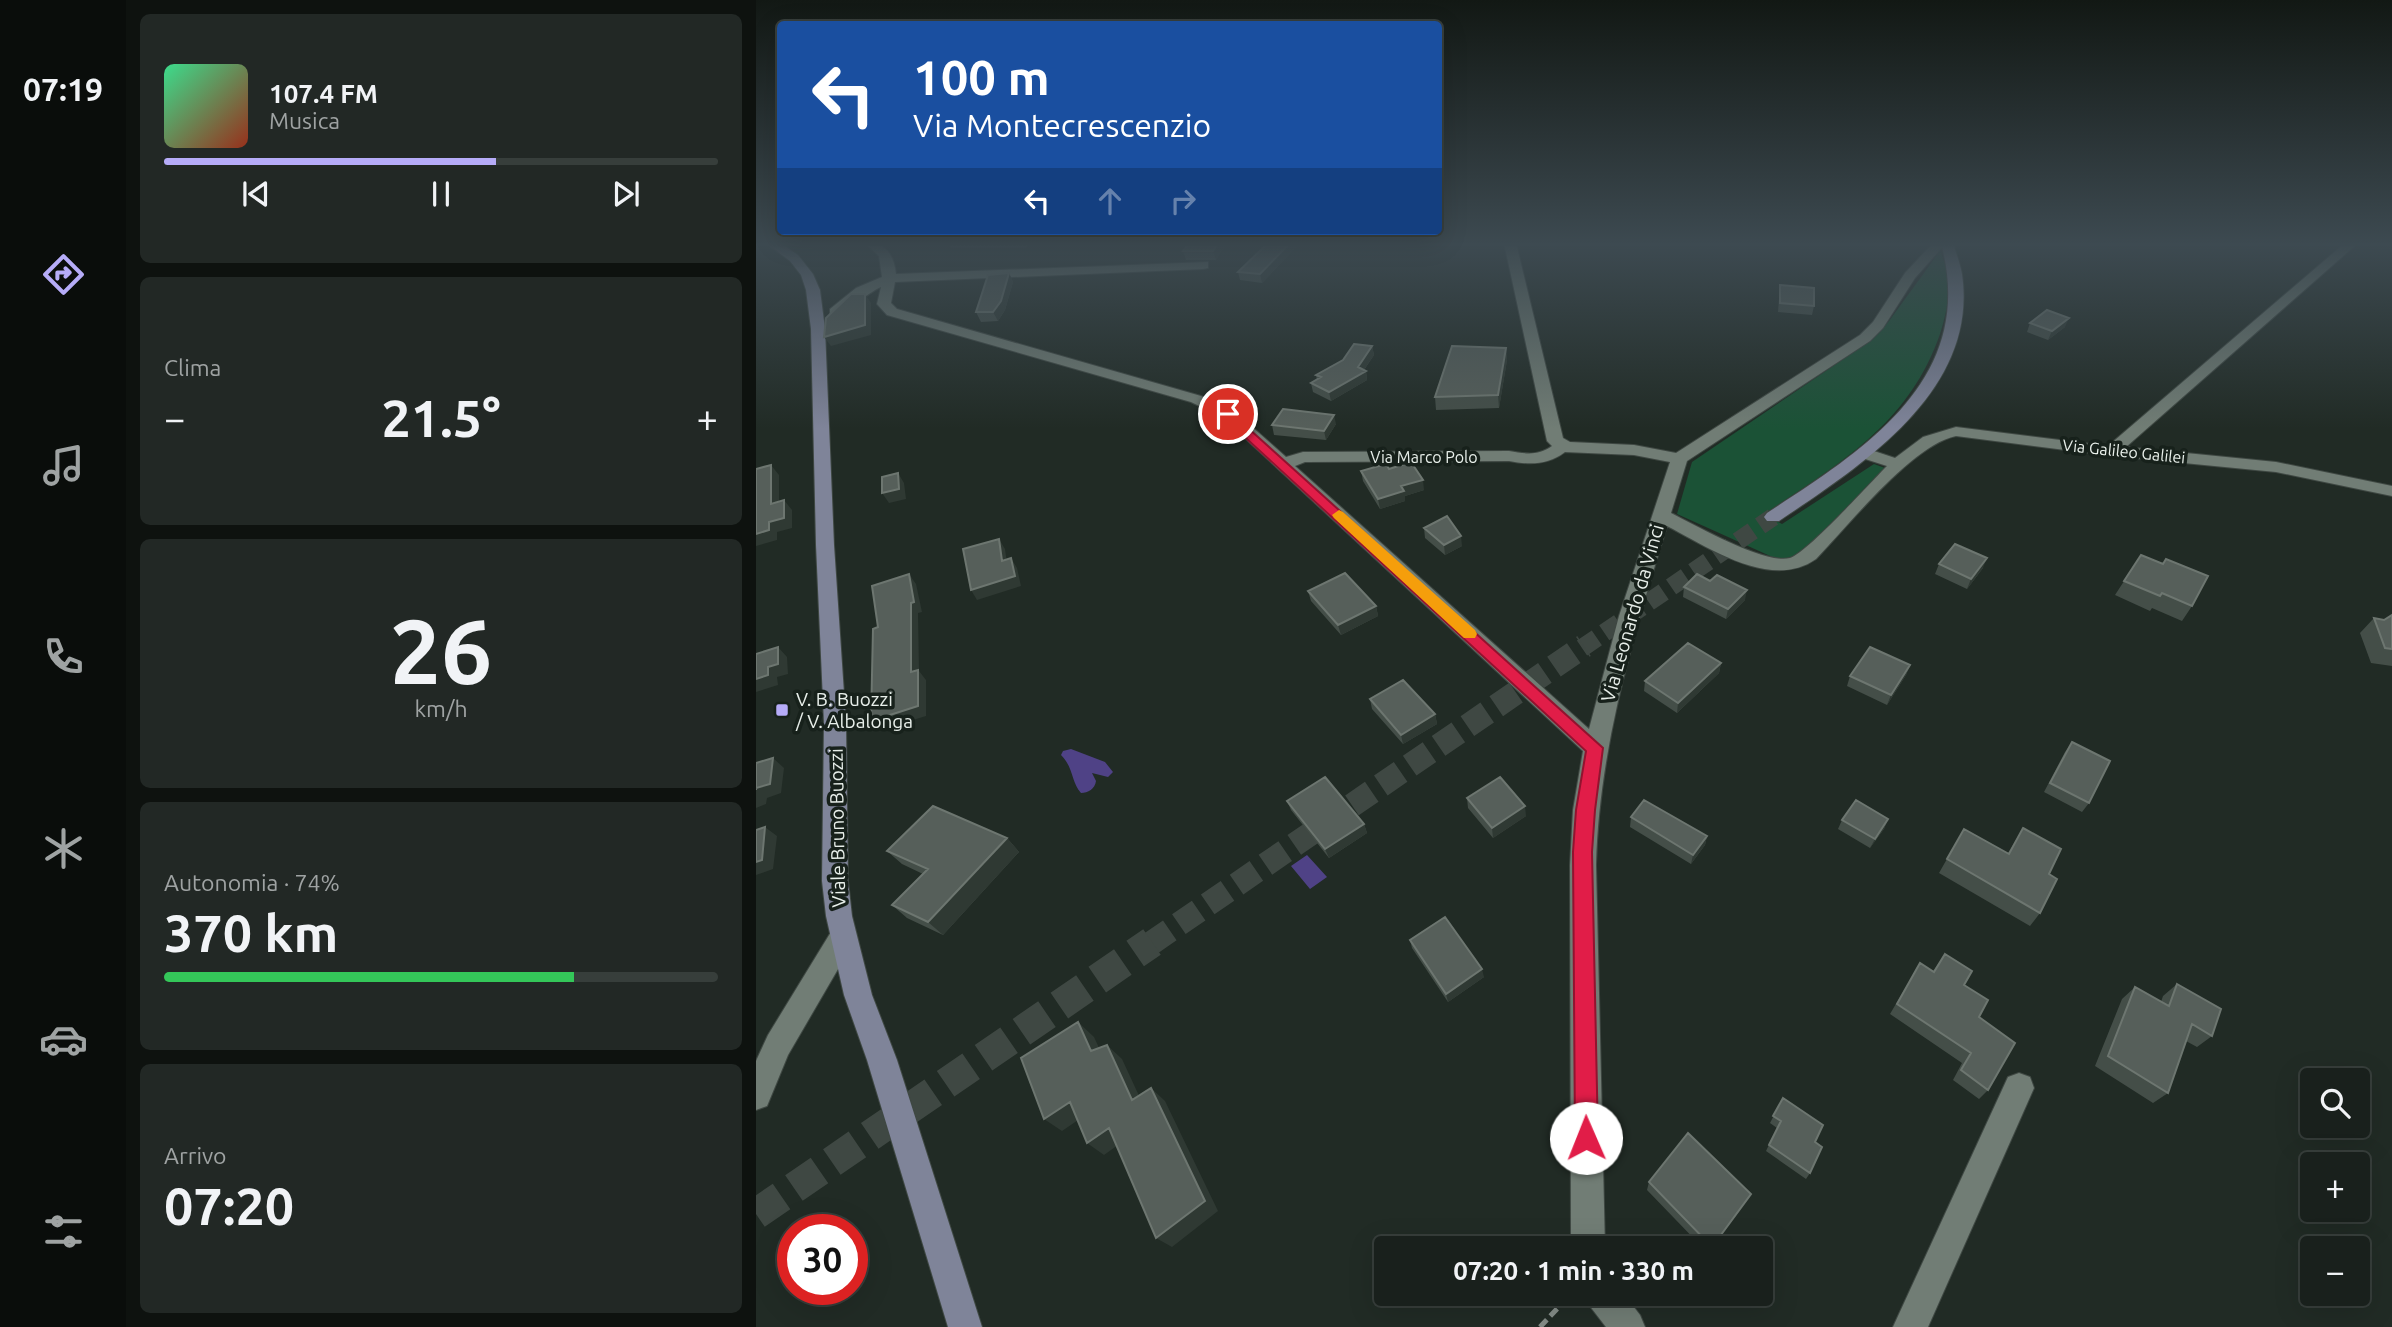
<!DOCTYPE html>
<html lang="it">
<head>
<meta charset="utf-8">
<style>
  :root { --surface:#19201c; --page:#222825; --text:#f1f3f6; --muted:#9fa3a3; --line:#373e3b; --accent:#b6acf8 }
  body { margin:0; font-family:Ubuntu,sans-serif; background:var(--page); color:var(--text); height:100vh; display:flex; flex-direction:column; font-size:26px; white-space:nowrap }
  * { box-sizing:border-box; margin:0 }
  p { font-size:23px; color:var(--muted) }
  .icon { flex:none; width:38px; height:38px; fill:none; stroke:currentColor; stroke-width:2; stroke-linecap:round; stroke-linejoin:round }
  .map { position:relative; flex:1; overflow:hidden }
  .side { display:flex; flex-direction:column; gap:14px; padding:14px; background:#0e120f; width:630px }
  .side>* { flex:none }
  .top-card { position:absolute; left:21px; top:21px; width:665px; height:214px; border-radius:7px; box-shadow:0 7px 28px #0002,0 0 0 2px var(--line); background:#1a4fa0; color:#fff; overflow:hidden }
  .tools { position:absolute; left:1544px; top:1068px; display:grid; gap:14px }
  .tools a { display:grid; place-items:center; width:70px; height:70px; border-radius:7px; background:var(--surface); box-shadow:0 7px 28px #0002,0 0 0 2px var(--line); font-size:35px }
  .speed { position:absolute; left:21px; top:1214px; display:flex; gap:14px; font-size:35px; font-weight:700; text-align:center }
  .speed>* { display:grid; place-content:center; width:91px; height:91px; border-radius:50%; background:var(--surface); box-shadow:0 7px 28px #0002,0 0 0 2px var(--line); line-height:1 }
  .speed .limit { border:10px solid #d22; background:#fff; color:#111 }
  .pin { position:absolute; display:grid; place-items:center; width:60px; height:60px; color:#fff; margin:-30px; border:4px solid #fff; border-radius:50%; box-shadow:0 2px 7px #0007 }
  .me { position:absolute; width:77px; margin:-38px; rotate:359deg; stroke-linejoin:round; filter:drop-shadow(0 0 5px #0008) }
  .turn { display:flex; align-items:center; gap:24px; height:147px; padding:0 21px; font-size:32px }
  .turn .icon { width:91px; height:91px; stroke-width:2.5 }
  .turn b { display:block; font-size:49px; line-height:60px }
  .lanes { display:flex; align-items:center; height:66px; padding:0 21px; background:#0003; justify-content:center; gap:35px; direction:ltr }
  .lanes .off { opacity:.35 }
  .big { font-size:52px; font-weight:600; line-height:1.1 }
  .side .widget { flex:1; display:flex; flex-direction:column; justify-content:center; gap:10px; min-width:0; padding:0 24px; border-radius:10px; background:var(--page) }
  .side .dial { align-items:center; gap:0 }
  .dial b { font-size:91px; line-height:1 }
  .song { display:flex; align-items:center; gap:21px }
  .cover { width:84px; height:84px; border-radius:10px; background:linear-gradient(135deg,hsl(150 70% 55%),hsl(10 70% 35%)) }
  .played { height:7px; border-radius:4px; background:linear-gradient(90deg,var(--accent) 60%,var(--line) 60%) }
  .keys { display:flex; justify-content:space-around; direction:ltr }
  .heat { display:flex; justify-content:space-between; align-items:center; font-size:38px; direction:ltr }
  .charge { height:10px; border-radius:5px; background:linear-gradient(90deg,#34c759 74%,var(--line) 0) }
  .trip { position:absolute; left:618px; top:1236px; width:399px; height:70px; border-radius:7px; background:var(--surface); box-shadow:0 7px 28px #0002,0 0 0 2px var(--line); font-weight:600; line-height:70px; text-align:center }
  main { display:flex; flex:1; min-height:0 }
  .tabs { display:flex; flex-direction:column; width:126px; justify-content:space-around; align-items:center; background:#0a0d0b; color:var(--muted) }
  .tabs .icon { width:49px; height:49px }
  .tabs .current { color:var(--accent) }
  .tabs b { font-size:32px; color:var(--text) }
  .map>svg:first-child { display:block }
  .green { fill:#1b5236 }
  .water { fill:#4f4286 }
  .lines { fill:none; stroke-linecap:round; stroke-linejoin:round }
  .secondary-tunnel-far2 { stroke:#3f4843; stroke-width:18; stroke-dasharray:18 9; stroke-linecap:butt }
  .secondary-tunnel-far1 { stroke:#3f4843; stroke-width:24; stroke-dasharray:24 11; stroke-linecap:butt }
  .secondary-tunnel { stroke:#3f4843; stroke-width:31; stroke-dasharray:31 15; stroke-linecap:butt }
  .minor-casing { stroke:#3f4843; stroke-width:2 }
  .secondary-casing { stroke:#3f4843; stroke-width:2 }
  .path { stroke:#858d88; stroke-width:5; stroke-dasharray:10 5; stroke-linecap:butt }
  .minor { fill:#717d75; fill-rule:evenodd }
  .secondary { fill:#7f8499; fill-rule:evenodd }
  .wall { fill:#444e48 }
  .shaded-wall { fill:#2f3933 }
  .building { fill:#565f5a; stroke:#6d7670; stroke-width:2 }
  .route { fill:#e11d48; stroke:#92132f; stroke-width:2 }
  .slow { fill:#f59e0b }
  .poi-dot { fill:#b6acf8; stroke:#17211b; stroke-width:2.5 }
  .labels { text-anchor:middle; stroke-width:7; stroke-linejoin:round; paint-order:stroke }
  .far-street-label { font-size:16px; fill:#e8efea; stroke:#17211b }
  .street-label { font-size:19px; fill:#e8efea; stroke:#17211b }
  .poi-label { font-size:19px; fill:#e8efea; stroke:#17211b; text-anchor:start }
</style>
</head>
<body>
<main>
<nav class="tabs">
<b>07:19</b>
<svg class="icon current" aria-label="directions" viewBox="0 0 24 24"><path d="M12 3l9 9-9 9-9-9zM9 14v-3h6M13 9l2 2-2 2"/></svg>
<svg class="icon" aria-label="music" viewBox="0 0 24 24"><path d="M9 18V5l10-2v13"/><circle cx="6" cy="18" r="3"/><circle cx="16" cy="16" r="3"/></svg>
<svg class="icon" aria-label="phone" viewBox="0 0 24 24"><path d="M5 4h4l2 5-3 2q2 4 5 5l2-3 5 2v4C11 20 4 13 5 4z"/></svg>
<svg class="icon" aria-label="climate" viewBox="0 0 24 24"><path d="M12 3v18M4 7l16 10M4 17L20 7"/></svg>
<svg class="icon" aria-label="car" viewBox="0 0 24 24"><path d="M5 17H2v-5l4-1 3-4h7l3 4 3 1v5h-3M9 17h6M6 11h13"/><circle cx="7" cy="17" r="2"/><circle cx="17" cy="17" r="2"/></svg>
<svg class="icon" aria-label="filters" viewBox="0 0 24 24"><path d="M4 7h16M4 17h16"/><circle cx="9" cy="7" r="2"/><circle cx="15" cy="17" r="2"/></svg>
</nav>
<section class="side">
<div class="widget">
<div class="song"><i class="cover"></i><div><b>107.4 FM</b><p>Musica</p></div></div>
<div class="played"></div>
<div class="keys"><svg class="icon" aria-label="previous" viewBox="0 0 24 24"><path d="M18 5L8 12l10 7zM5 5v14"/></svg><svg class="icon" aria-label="pause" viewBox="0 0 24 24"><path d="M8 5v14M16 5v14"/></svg><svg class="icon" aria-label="next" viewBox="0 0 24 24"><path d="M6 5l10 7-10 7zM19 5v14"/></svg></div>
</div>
<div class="widget"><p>Clima</p>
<div class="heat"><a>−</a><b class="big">21.5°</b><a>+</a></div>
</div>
<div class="widget dial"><b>26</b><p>km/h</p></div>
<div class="widget"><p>Autonomia · 74%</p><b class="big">370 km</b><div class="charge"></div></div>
<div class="widget"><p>Arrivo</p><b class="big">07:20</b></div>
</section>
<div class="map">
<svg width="1636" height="1327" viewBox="0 0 1636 1327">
  <rect width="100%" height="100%" fill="#212b25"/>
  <!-- green -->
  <path class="green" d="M1184,251C1197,279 1193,306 1184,334C1153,424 1083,464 1008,514L1026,524L1118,464L1129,468L1045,554L1039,558L1023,560L921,514L936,462L1117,339L1133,321Z"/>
  <!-- water -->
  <path class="water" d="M315,749L349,762L357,772L352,777L336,773L340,781C339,789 332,793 325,793C315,782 318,768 305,755L307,751Z
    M551,855L571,877L554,889L535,866Z"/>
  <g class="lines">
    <!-- secondary-tunnel-far2 -->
    <path class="secondary-tunnel-far2" d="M826,648L1017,517"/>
    <!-- secondary-tunnel-far1 -->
    <path class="secondary-tunnel-far1" d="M394,944L828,646"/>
    <!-- secondary-tunnel -->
    <path class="secondary-tunnel" d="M0,1214L396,942"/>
    <!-- minor casing -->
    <g class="minor-casing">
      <path id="minor" d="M109,243C129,242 138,254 140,274L452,262V268L447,269L139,282L135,303L141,309L445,396L478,411L530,457L547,452L753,451C770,454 782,456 796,446L791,441L748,243H760L807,438L814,442L878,445L920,453L1104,335L1117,322L1149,273L1177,243H1190L1159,278L1127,328L1114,341L931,461L915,513C939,525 1009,565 1034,558C1051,553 1114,483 1131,466L1103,457L1101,453L1103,449L1109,448L1139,458L1167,437L1200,427L1352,446L1589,243H1602L1370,447L1520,462L1636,486V496L1520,472L1356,456L1200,436C1156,445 1092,526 1060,559C1015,591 952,547 911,526C877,637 843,748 840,865L849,1248H815L814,865L817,810L827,751L466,417L435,402L131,315L121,304L125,287C111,293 86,317 74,315V309L100,288L126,277L123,256ZM809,452L878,455L914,462L863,616L833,729L539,466L549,462L753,461C774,465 792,465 809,452Z
        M87,923L96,927L100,936L96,945L32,1055L11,1106L0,1110V1061L12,1035L78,927Z
        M1263,1073L1274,1077L1278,1088L1172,1327H1137L1252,1077Z
        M828,1293H867L884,1315L889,1327H850L833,1305Z"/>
    </g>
    <!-- secondary casing -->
    <g class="secondary-casing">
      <path id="secondary" d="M10,243H24L42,255L57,274L64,290L69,329L78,545L90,723L92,881L96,916L116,995L141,1060L226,1327H192L111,1060L88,995L70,916L66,881L68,723L60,545L55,329L50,290L45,275L34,261Z
        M190,243H275L269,247H196Z
        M1185,243H1197C1200,253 1204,263 1206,274C1223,391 1106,465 1023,521H1011L1008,517L1011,513C1109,449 1222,379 1185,243Z"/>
    </g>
    <!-- path -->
    <path class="path" d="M784,1327L816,1293"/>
    <!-- minor -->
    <use href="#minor" class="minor"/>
    <!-- secondary -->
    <use href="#secondary" class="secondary"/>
  </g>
  <!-- wall -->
  <path class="wall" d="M433,243H470L460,260H430L427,251Z
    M512,243H544L506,283L484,280L482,272Z
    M253,273L257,282L249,310L242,321L225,322L220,312Z
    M1024,285L1058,306L1056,315L1022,312Z
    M1274,323L1309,327L1292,340L1271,332Z
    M616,346L618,355L608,370L610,371L611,380L575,401L557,392L555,383L561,380L560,375L587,360Z
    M750,348L751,360L743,408L680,410L679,397Z
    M580,424L570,440L518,435L516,425Z
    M633,469L668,490L649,496V501L624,509L607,481L605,471Z
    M668,528L706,546L689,555L669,538Z
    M1385,555L1436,606L1426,621L1396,608L1394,611L1359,595Z
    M1183,564L1227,568L1211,589L1179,574Z
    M928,587L989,600L970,619L927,597Z
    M552,591L620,606L622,616L585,635L555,601Z
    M1636,615V666L1615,663L1604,633L1618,618L1628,620Z
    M965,663L963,673L921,713L888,691L889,681Z
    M1154,665L1150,675L1131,705L1091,686L1094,676Z
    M614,699L679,714L681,724L647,744L616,709Z
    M1316,742L1333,803L1326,812L1288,792L1309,752Z
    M711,798L770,816L737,838L712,808Z
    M531,801L608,824L611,833L573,858L535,810Z
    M875,817L951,836L949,845L935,864L874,827Z
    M1132,819L1128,829L1114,848L1082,829L1086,820Z
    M1267,828L1293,874L1284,913L1274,926L1183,873L1208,829L1252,853Z
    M251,838L263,852L187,935L151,918L136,905L167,874L146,864L131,851Z
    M654,940L728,977L692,1002L656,948Z
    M1189,954L1208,985L1223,1017L1232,1090L1223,1099L1197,1080L1206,1063L1134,1014L1164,963L1177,971Z
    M1421,984L1456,1036L1441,1047L1430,1041L1412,1093L1397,1103L1339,1066L1366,999L1379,987L1405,1002L1407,996Z
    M1027,1098L1059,1142L1054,1173L1050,1179L1010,1151L1021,1128L1014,1123Z
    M893,1182L995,1194L956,1248H947L891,1190Z"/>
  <!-- shaded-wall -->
  <path class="shaded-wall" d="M462,243H470L460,260L457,251Z
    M534,243H544L506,283L504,274Z
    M253,273L257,282L249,310L242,321L237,312Z
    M109,294L115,303V335L75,346L68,337Z
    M1313,318L1309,327L1292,340L1296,331Z
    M616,346L618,355L605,374L610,371L611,380L575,401L573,392L602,367Z
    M750,348L751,360L743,408L742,395Z
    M578,415L580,424L570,440L568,431Z
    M15,465L23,475V514L15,504Z
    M142,473L148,483L150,499L133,503L126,493Z
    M667,480L668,490L649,496V501L624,509L622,499L645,486Z
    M28,500L36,510V528L21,532V540L0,546V534L13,522Z
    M705,536L706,546L689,555L688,545Z
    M243,539L249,549L252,571L246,561Z
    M255,558L261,568L265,586L221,600L215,590Z
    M1231,558L1227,568L1211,589L1215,579Z
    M153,574L160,584L166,612L162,613L163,671L170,680V716L124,730L115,721L155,672Z
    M991,590L989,600L970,619L972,609Z
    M620,606L622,616L585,635L582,625Z
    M22,647L31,657L32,674L21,677L22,685L0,692V679L12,667Z
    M965,663L963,673L921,713L922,703Z
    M1154,665L1150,675L1131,705L1135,695Z
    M679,714L681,724L647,744L645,735Z
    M17,758L28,768L25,793L11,798L10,804L0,808V788Z
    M769,806L770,816L737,838L736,828Z
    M1132,819L1128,829L1114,848L1119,839Z
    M608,824L611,833L573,858L569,849Z
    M9,827L21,836L17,869L0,875V862Z
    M951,836L949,845L935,864L937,855Z
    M251,838L263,852L187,935L172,922Z
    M726,969L728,977L692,1002L690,994Z
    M322,1022L338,1037L351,1065L335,1051Z
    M351,1045L366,1059L391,1113L376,1100Z
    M395,1088L409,1101L462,1211L416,1247L400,1238Z
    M314,1102L331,1114L306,1131L288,1119Z
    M353,1128L369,1140L348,1155L331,1143Z"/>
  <!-- building -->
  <path class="building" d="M433,243H462L457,251H427Z
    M512,243H534L504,274L482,272Z
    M253,273L245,301L237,312H220L232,275Z
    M1024,285L1058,288V306L1024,303Z
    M95,294H109V325L68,337L70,318Z
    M1291,310L1313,318L1296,331L1274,323Z
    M598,344L616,346L602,367L610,371L573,392L555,383L565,377L560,375L587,360Z
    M696,346L750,348L742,395L679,397Z
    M527,409L578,415L568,431L516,425Z
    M655,462L667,480L645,486L648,491L622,499L605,471L630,464L633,469Z
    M15,465V504L28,500V518L13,522V530L0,534V469Z
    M142,473L143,489L126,493V477Z
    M691,516L705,536L688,545L668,528Z
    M243,539L246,561L255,558L259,576L215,590L207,549Z
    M1199,544L1231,558L1215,579L1183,564Z
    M1385,555L1407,564L1410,559L1452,576L1436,606L1406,593L1404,596L1368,581Z
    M589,573L620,606L582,625L552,591Z
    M153,574L158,602L155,603V672L162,670V706L115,721L117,629L122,627L116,586Z
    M941,574L954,581L961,575L991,590L972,609L928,587Z
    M1636,615V649L1629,648L1618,618L1628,620Z
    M932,643L965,663L922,703L889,681Z
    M22,647V664L12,667V675L0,679V654Z
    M1114,647L1154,665L1135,695L1094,676Z
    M647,680L679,714L645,735L614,699Z
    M1316,742L1354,761L1333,803L1294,783Z
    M17,758L14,784L0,788V790V763Z
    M569,777L608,824L569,849L531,801Z
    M744,777L769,806L736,828L711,798Z
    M888,800L951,836L937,855L875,817Z
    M1100,800L1132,819L1119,839L1086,820Z
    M177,806L251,838L172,922L136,905L172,869L131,851Z
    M9,827L6,860L0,862V830Z
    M1267,828L1305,849L1293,874L1301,879L1284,913L1191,859L1208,829L1253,854Z
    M689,917L726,969L690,994L654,940Z
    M1189,954L1216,971L1208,985L1232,1000L1223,1017L1259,1043L1232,1090L1205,1070L1215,1053L1141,1004L1164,963L1178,972Z
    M1421,984L1465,1009L1456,1036L1436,1024L1412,1093L1352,1056L1379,987L1413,1006Z
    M322,1022L335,1051L351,1045L376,1100L395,1088L449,1201L400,1238L353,1128L331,1143L314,1102L288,1119L265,1058Z
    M1027,1098L1067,1125L1059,1142L1066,1147L1054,1173L1013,1145L1025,1121L1017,1116Z
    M932,1133L995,1194L956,1247L893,1182Z"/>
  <!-- sky -->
  <linearGradient id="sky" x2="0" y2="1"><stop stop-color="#121814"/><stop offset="0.57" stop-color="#3d4a51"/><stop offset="1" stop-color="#3d4a51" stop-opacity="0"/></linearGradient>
  <rect width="1636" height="429" fill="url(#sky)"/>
  <!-- route -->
  <path class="route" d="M472,410L847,748L839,810L836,852L842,1138L838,1147L830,1150L822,1147L819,1138L817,852L820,810L830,751L467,417V412Z"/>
  <!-- slow -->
  <path class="slow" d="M583,510L587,512L719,630L721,634L719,638H708L578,518L576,515Z"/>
  <!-- markers -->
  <rect class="poi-dot" x="19" y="703" width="14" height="14" rx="3.5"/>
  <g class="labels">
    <!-- far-street labels -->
    <g class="far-street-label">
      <text transform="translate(1368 451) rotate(6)" y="6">Via Galileo Galilei</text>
      <text x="668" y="463">Via Marco Polo</text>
    </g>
    <!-- street labels -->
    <g class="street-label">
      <text transform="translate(876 613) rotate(-74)" y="7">Via Leonardo da Vinci</text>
      <text transform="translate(81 828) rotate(-91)" y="7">Viale Bruno Buozzi</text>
    </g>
    <!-- poi labels -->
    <g class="poi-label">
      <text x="40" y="706">V. B. Buozzi<tspan x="40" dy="22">/ V. Albalonga</tspan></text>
    </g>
  </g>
</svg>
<div class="tools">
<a><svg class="icon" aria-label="search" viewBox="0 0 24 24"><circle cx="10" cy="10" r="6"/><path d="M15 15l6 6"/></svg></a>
<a>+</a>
<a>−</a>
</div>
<div class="speed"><div class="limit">30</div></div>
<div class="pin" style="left:472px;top:414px;background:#d93025"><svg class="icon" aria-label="arrive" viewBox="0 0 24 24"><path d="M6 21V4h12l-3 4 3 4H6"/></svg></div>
<svg class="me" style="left:830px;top:1138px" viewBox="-20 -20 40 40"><circle r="19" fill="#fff"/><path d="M0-13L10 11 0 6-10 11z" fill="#e11d48"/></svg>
<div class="trip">07:20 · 1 min · 330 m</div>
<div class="top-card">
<div class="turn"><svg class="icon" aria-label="left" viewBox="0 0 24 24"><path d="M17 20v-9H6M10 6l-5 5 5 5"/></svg><div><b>100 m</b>Via Montecrescenzio</div></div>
<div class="lanes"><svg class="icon" aria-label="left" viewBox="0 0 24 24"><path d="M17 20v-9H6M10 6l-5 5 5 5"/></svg><svg class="icon off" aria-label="ahead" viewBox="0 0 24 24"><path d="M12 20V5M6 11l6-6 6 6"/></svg><svg class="icon off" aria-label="right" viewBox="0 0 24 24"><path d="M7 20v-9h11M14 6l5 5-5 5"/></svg></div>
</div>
</div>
</main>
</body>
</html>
